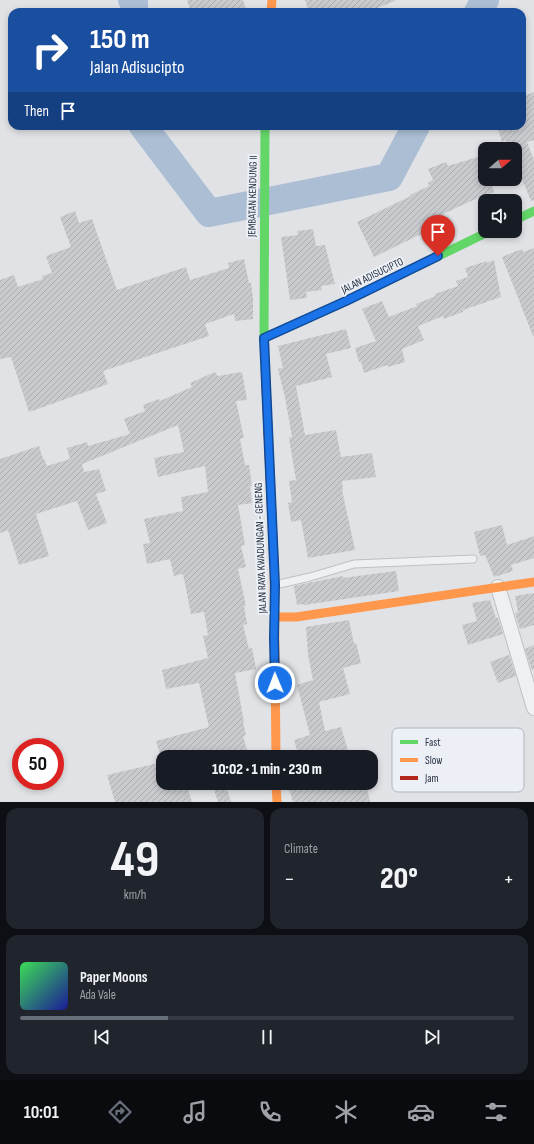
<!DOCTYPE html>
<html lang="en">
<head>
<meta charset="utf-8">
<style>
  :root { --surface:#171b24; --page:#20242c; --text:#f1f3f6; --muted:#9ea1a6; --line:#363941; --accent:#666e7a }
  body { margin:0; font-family:"Sofia Sans Condensed",sans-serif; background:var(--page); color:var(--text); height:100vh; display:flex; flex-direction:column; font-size:15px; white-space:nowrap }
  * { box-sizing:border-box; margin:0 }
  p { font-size:13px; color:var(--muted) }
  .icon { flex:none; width:22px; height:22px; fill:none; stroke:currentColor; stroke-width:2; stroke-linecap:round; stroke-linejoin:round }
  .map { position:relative; height:802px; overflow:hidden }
  .drawer { display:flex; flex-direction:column; gap:6px; padding:6px; background:#0d0f14; flex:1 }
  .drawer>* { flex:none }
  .top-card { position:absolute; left:8px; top:8px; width:518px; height:122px; border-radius:12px; box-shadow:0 2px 6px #0003; background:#1a4fa0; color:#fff; overflow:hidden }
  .needle { width:26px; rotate:70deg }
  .controls { position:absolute; left:478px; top:142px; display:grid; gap:8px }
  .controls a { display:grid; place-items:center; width:44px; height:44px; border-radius:8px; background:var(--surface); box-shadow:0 2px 6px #0003; font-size:20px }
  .speed { position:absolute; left:12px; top:738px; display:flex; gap:8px; font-size:20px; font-weight:700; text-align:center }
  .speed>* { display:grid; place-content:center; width:52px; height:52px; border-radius:50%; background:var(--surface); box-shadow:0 2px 6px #0003; line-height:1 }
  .speed .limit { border:6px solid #d22; background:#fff; color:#111 }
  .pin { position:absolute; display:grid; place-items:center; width:34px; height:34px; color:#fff; margin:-41px -17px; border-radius:50% 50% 50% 0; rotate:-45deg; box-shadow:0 0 4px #0007 }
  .pin .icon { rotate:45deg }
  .me { position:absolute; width:44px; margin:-22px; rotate:359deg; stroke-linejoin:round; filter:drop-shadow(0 0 3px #0008) }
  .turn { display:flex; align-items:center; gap:14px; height:84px; padding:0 16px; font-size:18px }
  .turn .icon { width:52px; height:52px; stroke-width:2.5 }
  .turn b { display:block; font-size:28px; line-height:34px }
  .then { display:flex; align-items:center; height:38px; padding:0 16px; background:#0003; gap:8px; font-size:15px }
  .big { font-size:30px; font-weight:800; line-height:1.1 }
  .drawer .widget { flex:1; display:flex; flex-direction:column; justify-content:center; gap:6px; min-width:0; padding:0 14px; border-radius:12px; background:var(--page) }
  .drawer .dial { align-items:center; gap:0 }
  .dial b { font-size:52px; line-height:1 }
  .song { display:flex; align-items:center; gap:12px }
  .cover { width:48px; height:48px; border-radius:6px; background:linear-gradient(135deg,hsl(130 70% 55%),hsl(240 70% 35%)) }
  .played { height:4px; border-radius:2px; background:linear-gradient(90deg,var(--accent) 30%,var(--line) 30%) }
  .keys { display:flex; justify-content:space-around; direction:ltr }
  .heat { display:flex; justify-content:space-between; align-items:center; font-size:22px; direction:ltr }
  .drawer .tiles { flex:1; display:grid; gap:6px; grid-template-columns:1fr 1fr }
  .widget:last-child { grid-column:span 2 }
  .trip { position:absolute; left:156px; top:750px; width:222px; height:40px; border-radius:12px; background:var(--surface); box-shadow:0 2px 6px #0003; font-weight:800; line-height:40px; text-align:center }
  .menu { display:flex; height:64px; justify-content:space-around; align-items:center; background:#090b0e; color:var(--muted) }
  .menu .icon { width:28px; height:28px }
  .menu .on { color:var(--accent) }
  .menu b { font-size:18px; color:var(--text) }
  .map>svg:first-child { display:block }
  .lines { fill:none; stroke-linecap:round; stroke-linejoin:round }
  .river { stroke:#abbed4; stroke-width:28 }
  .building { fill:url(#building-hatch) }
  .lane-casing { stroke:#bec0c3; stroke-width:9 }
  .street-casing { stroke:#bec0c3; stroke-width:16 }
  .lane { stroke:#eff0f2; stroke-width:7 }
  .street { stroke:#eff0f2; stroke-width:14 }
  .fast { stroke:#63d668; stroke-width:9 }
  .slow { stroke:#ff974d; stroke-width:9 }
  .jam { stroke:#b3261e; stroke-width:9 }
  .route-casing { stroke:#114b97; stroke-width:10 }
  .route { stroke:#1a73e8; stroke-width:7 }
  .labels { text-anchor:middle; stroke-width:4; stroke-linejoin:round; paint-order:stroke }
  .street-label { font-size:11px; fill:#252f40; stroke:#ecf0f6 }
  .key { fill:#ecf0f6; stroke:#b0b6bf; stroke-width:1 }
  .key-label { font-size:11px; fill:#252f40 }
</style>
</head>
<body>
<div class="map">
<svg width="534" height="802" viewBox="0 0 534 802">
  <defs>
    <pattern id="building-hatch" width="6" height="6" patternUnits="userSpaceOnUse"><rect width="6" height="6" fill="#c8cace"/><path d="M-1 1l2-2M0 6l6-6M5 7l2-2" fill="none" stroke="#acaeb2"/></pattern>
  </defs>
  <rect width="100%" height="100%" fill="#e0e2e5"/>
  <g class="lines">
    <!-- river -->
    <path class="river" d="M132,0L134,3V12
      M478,12L485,0
      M143,126L209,213L389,177L416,126"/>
  </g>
  <!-- building -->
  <path class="building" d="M187,0H243L247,12H191Z
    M305,0H395V1L367,12H309Z
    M534,92V140L527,142L534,160V200L531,201L515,162V149H510L506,140L502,142L497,126H522V97Z
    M481,156L485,170V179H490L494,192L480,197L443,214L446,222L374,257L357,222L411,196L410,195L429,186L428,183L433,180L428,169L446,162L448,166Z
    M75,211L79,223L92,219L117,290L186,267L190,280L229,268L228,263L244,259L249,283H251L253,299V319L235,321L234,314L205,324L209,336L103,371L108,384L29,412L11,357L0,359V280L14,275L18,287L43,279L42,276L52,273L46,256L71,247L60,217Z
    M313,229L316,246L325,245L335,284L321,286L322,290L306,292L307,298L290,300L281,237L298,235L297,231Z
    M534,248V336H533L502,257L522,249L523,252Z
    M494,260L501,297L463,310V312L444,319L443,316L418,326L424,340L402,349L405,362L388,367L387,365L364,373L361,362H359L355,348L376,341L362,309L382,301L389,317L417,306L416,304L436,296L435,294L458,286L456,281L468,277L465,268L487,261V263Z
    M346,329L351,348L326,354L332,377L296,386L305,435L336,430L341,457L372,453L376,477L342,481L343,490H342L355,550L308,558L301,520L291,522L288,503L292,502L289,481L296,480L289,438L292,437L285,397L278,369L283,368L278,346Z
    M215,372L218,376L242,372L247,400L236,401L244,438L240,439L245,465H249L252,486H250L252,503L238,505L245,545L241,546L246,567L238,569L246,606H244L247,624L243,625L249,649L252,648L256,669L235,673L244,722H243L246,735L243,736L249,757H161L156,741L209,727L199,683L166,689L162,670L208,658L203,636L208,635L204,612L191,614L183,574L174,576L170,559L147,564L143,544L150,543L144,519L183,511L181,497L208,492L205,466L158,477L154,458L184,452L178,425L82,464L84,472L99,469L106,491L96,494L107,523L88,530L77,501L36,514L49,556L19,565L8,530L0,533V459L39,446L43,459H44L47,466L70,459L67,448L87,442L88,446L130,434L124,419L145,411L143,405L159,399L160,401L192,387L190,383Z
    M502,525L507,545L534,536V558L511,565L513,571L494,577L485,555L480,556L474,532Z
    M396,571L399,591L304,605L303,604L297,605L294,586L343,576V578Z
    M534,593V625L520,629L515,613L518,612L515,596Z
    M490,600L496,618H498L503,634L468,645L462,625L477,621L472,603Z
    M349,620L354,644L356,643L361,663L343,668L350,694L319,702L325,731L341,727L350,757H299L294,740L310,735L297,685L313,680L308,655L306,627Z
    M534,645V669L532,670L525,649Z
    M509,655L516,676L498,683L490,662Z
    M163,762V783H186L192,802H115L107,775Z
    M212,783H225L231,802H218Z
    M287,783H366L370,802H293Z"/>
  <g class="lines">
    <!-- lane casing -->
    <g class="lane-casing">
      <path id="lane" d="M275,585L310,577L354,564L473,559"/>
    </g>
    <!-- street casing -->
    <g class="street-casing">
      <path id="street" d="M498,587L534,708"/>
    </g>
    <!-- lane -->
    <use href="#lane" class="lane"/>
    <!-- street -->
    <use href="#street" class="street"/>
    <!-- fast -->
    <path class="fast" d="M265,126L264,338L266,385
      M515,220L534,211
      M264,338L346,301L490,231"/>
    <!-- slow -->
    <path class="slow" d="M271,12L272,0
      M274,564L276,757
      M275,617H296L534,582
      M276,783L277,802"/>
    <!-- jam -->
    <path class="jam" d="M266,385L274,564"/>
  </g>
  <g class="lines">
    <!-- route casing -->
    <g class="route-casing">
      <path id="route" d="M275,683L274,638L275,585L264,338L346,301L438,256"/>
    </g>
    <!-- route -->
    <use href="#route" class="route"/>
  </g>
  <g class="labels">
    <!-- street labels -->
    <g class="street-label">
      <text transform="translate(252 196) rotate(-89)" y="4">JEMBATAN KENDUNG II</text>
      <text transform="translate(372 275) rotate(-26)" y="4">JALAN ADISUCIPTO</text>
      <text transform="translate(260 548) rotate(-92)" y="4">JALAN RAYA KWADUNGAN - GENENG</text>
    </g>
  </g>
  <!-- legend -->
  <rect x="392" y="728" width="132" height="64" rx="6" class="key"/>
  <rect x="400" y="740" width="18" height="4" fill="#63d668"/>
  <rect x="400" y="758" width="18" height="4" fill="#ff974d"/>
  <rect x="400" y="776" width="18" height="4" fill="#b3261e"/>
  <g class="key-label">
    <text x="425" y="746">Fast</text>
    <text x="425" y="764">Slow</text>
    <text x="425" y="782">Jam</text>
  </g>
</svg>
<div class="controls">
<a><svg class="needle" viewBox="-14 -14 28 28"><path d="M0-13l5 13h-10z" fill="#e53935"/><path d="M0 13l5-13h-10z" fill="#9ea1a6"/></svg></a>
<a><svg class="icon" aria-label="sound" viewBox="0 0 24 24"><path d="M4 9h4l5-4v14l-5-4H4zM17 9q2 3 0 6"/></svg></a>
</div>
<div class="speed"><div class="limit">50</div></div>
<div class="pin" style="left:438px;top:256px;background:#d93025"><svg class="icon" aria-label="arrive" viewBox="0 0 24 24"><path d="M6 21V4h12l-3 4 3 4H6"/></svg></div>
<svg class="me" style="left:275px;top:683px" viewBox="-20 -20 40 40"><circle r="17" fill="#1a73e8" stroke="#fff" stroke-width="3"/><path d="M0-11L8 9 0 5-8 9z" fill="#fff"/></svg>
<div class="trip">10:02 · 1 min · 230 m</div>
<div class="top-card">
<div class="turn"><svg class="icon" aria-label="right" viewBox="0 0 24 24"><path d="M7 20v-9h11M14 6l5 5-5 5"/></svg><div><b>150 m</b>Jalan Adisucipto</div></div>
<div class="then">Then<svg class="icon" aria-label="arrive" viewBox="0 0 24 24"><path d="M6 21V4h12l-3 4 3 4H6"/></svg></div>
</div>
</div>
<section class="drawer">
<div class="tiles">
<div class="widget dial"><b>49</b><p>km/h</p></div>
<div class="widget"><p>Climate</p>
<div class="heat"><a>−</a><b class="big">20°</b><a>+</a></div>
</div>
<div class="widget">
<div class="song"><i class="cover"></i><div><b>Paper Moons</b><p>Ada Vale</p></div></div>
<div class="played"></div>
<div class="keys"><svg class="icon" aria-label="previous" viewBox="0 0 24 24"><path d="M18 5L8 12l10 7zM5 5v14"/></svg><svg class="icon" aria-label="pause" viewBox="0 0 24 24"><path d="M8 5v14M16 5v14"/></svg><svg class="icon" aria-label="next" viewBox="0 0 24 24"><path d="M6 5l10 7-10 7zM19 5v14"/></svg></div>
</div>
</div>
</section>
<nav class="menu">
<b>10:01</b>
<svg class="icon on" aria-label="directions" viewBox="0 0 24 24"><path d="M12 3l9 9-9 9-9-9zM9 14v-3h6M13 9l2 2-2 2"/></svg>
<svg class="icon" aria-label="music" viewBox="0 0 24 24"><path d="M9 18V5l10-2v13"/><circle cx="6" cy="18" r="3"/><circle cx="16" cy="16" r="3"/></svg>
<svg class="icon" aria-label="phone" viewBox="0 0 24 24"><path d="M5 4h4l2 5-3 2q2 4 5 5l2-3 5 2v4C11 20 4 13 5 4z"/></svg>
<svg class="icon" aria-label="climate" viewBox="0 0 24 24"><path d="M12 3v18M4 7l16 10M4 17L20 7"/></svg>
<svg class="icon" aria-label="car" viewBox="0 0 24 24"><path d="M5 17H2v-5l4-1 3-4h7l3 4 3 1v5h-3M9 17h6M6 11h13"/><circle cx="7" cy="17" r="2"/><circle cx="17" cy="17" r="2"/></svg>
<svg class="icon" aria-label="filters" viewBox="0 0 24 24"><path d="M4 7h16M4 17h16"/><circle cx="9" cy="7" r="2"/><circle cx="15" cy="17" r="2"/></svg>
</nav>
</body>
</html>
